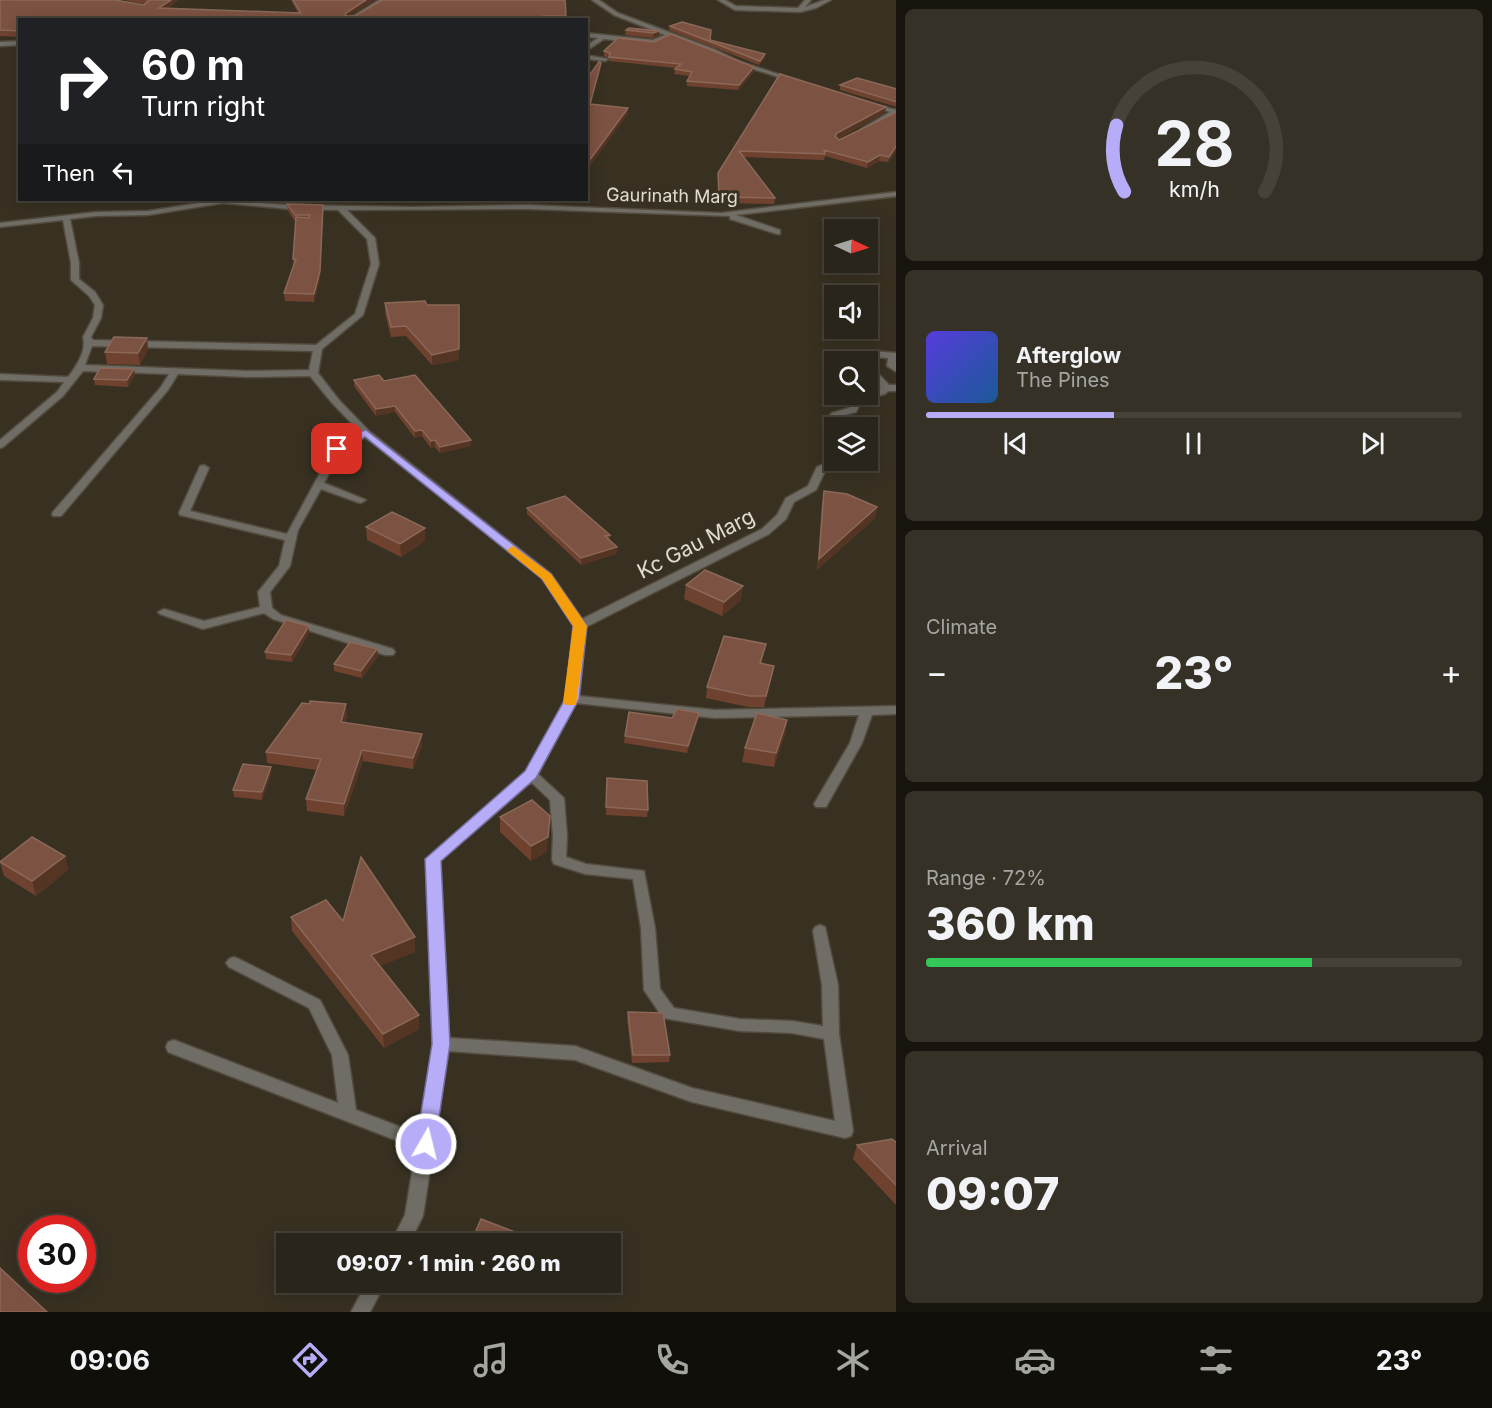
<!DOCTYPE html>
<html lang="en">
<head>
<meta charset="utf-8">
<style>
  :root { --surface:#2a251a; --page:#363127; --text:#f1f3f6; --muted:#a5a5a2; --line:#464239; --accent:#b6acf8 }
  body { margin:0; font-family:Inter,sans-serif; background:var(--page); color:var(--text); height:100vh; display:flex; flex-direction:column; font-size:22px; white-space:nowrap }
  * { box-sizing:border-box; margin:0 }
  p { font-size:20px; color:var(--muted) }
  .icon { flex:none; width:33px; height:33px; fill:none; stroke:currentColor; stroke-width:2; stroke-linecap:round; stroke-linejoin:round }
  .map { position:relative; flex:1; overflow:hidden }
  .panel { display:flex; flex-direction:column; gap:9px; padding:9px; background:#17140e; width:596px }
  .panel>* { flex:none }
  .banner { position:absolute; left:18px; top:18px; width:570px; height:183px; border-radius:0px; box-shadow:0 3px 15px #0003,0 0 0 2px var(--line); background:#202124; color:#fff; overflow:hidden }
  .needle { width:39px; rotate:94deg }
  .tools { position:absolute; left:824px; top:219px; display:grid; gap:12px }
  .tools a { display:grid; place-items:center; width:54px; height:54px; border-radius:0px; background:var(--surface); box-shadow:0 3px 15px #0003,0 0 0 2px var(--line); font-size:30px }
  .speed { position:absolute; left:18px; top:1215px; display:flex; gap:12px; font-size:30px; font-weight:700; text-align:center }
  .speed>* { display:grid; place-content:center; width:78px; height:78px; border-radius:50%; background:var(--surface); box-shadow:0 3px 15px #0003,0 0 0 2px var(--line); line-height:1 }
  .speed .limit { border:9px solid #d22; background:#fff; color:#111 }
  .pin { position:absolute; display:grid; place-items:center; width:51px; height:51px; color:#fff; margin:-26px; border-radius:12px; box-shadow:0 3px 9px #0006 }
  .me { position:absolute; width:66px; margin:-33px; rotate:8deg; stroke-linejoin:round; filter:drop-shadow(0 0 4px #0008) }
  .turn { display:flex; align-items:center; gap:21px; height:126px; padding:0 24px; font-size:27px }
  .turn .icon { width:78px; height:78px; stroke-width:2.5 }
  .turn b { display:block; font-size:42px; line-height:51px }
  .then { display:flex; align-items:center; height:57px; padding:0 24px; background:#0003; gap:12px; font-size:22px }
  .big { font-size:45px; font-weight:800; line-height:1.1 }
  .panel .widget { flex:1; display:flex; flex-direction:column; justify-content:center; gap:9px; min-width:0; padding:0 21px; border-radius:9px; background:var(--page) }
  .panel .dial { align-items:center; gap:0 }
  .dial svg { height:156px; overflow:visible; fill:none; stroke:var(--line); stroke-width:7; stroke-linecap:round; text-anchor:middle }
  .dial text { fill:var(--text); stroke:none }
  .song { display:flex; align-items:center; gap:18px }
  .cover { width:72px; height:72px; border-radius:9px; background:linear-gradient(135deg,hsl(250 70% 55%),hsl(210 70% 35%)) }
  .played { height:6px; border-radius:3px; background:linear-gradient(90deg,var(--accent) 35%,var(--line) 35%) }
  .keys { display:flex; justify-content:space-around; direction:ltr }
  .heat { display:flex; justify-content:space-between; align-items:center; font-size:33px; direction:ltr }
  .charge { height:9px; border-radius:4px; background:linear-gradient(90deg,#34c759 72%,var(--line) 0) }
  .trip { position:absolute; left:276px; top:1233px; width:345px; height:60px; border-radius:0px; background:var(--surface); box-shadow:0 3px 15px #0003,0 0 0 2px var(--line); font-weight:800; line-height:60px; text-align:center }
  .tab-bar { display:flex; height:96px; justify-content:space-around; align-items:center; background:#110f0a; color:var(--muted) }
  .tab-bar .icon { width:42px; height:42px }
  .tab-bar .selected { color:var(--accent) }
  .tab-bar b { font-size:27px; color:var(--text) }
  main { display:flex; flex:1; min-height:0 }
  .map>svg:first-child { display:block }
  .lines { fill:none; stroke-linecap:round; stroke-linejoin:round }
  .minor-casing { stroke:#534c3e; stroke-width:3 }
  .minor { fill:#706d66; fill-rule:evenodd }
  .wall { fill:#6f4230 }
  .shaded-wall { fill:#543423 }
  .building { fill:#7c5242; stroke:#8b6858; stroke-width:1.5 }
  .route { fill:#b6acf8; stroke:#7670a1; stroke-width:1.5 }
  .slow { fill:#f59e0b }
  .labels { text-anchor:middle; stroke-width:6; stroke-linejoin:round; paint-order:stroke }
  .far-street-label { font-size:18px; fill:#e0dcd2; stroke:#383122 }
  .street-label { font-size:21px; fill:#e0dcd2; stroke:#383122 }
</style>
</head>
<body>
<main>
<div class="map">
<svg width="897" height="1312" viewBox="0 0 897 1312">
  <rect width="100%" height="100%" fill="#383122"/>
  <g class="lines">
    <!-- minor casing -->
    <g class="minor-casing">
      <path id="minor" d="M379,0H386L354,20H347Z
        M592,0H599L618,13L714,49L741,62L796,80L791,81L737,64L710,51L671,36L654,44L604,39L586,51V46L598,38L586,37V33L653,40L665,35L614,15Z
        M718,0H725L736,6L798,8L805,0H811L805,7L824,0H831L816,8L800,12L735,10Z
        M20,41V45L0,46V42Z
        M586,55L608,59L605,61L586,59Z
        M868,103L897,110V114L865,131H861V129L890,112L868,105Z
        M897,192V196L736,215L780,230V234H777L730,219V216L528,209L347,210L375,238L379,264L363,315L322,349L318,373L339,400L369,431L551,574L582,619L762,529L777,515L786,498L808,486L817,467L834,459L845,460L825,471L816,490L794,502L786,519L769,534L586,627L579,696L715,710L897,706V714L872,715L862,743L826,807H816L814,804L850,743L859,715L715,718L576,703L538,774L564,798L567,836L566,857L586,864L644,871L655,928L660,989L674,1008L740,1019L792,1021L823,1026L822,985L813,931L815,927L820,925L825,927L838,985L839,1034L853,1131L851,1136L845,1138L692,1102L575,1060L448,1051L423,1216L409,1244H390L405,1215L416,1148L168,1052L166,1047L168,1042L174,1040L338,1103L332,1055L309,1008L229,967L226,963L229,959L234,957L239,959L320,1000L348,1055L356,1110L419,1134L433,1044L426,859L526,772L566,699L574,625L543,578L365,437L341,451L324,483L366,500L361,503L357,502L321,489L298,530L290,566L270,592L272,608L281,615L393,649L395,652L393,655H385L273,619L264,613L203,629L160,614L158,612L164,609L204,621L260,607L258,592L279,566L285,540L180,515L179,513L200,466L204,465L209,468L190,511L287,534L334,447L350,436L360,432L333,404L310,376L248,377L178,374L168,390L61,516H53L52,514L53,512L161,387L169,374L83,371L63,396L3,447L0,448V440L57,392L64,382L0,380V374L68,377C76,367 87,350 83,337L93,318L95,305L89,296L71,280V263L63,220L0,227V223L96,212L148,211L219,200L288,205L414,207L528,205L721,213ZM223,203L288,209L338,210L367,239L371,264L355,314L316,345L93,340L91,337L101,318L103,305L95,292L79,279V263L70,219L96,216L148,215ZM92,346L313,351L309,370L248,371L85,365ZM531,782L550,800L553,836L552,860L554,864L585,874L633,879L641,928L644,990L663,1018L740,1031L792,1033L824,1039L835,1121L692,1088L575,1046L449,1038L440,861Z
        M872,351L897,353V372L887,366L888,358L874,357L867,364V362H861L869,352Z
        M867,364L870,365L889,385H897V391H888L885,394L862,400L856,412L840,416L846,428H836L830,415L832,413L849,408L855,396L867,394L881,388L867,372Z
        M367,1282H386L370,1312H351Z"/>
    </g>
    <!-- minor -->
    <use href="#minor" class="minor"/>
  </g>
  <!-- wall -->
  <path class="wall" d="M0,0L144,5L145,4L124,0H178L167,9L298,13L291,0H375L349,16H355L382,0L566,16V20H20V37L0,36Z
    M670,26L710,40L765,54V58L759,65L669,30Z
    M629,28L659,35L653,38L625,35L626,30Z
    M604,51L754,72L738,90L687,86V81L690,76L674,74L675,69L676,68L609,61V58L604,56Z
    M780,74L885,113L837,139L839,140L897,112V150L888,162L879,161L867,168L825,156L824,160L744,157L775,198L774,204L718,203V173Z
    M840,85L897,89V107L840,90Z
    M280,200H322L321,203L281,202Z
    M287,204L323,205L320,279L314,302L285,301L284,293L293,266V259L296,223L288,211Z
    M385,303L427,305H459V360L432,365L406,336L391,337L385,313Z
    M147,338L148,350L140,365L107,364L105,352Z
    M135,375L128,387L95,385L94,379Z
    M354,380L384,381L471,446L440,453L435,447L431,448L422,436L415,438L395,412L376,416L354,386Z
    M824,491L877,507L875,518L817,570L822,502Z
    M527,508L610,535L609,540L617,547L616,554L581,565L527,514Z
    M366,527L425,541L401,557L367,540Z
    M686,585L741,600L722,616L684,599Z
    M309,633L292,662L266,659L265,652Z
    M377,649L378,656L362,678L334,671V664Z
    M764,654L761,663L774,666L772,676L764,707H748L706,698L707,687Z
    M699,713L698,720L687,753L624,743L625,736L672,718Z
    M347,716L345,723L422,746L413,769L363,761L344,816L307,811L306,799L317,770L267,763L266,752Z
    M787,720L785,734L774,767L742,762L745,748Z
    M271,774L262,800L234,797L233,790Z
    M607,778L648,810L647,817L606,815Z
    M500,817L547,851L531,861L500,832Z
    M65,856L68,870L36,896L4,876L0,862Z
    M291,917L343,921L415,937V952L379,966L419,1029L384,1048L292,931Z
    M628,1012L670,1055L669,1062L632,1063L627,1019Z
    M897,1143V1206L853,1159L857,1145Z"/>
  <!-- shaded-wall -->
  <path class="shaded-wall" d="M171,0H178L160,14L159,8Z
    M366,0H375L346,18L345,20L346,13Z
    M659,31V35L653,38V33Z
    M765,54V58L759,65L760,61Z
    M601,63V69L589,110L590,104Z
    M754,67V72L738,90L739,85Z
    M886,107L885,113L836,139L835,136L837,133Z
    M628,108V114L586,172V165Z
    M897,145V150L888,162L889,157Z
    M880,155L879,161L867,168L868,162Z
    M323,205L320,279L314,302V294Z
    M147,338L148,350L140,365L138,353Z
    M459,349V360L432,365V355Z
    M134,369L135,375L128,387L127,380Z
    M395,406V412L376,416V409Z
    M422,430V436L415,438V431Z
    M435,440V447L431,448V441Z
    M471,440V446L440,453V447Z
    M877,507L875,518L817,570L819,559Z
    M425,528V541L401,557L400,544Z
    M617,547L616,554L581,565V558Z
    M743,586L741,600L722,616L724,602Z
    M309,626V633L292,662L291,655Z
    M377,649L378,656L362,678L361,671Z
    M774,666L772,676L764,707L766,696Z
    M346,704L347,716L342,733L341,722Z
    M699,713L698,720L687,753L688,746Z
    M787,720L785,734L774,767L776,753Z
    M422,734V746L413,769V758Z
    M362,750L363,761L344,816V804Z
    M271,767V774L262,800V792Z
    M550,816L547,851L531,861V846Z
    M65,856L68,870L36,896L32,881Z
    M415,937V952L371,970V955Z
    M419,1015V1029L384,1048L383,1034Z"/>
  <!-- building -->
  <path class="building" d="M0,0H115L144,5L149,0H171L159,8L301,13L293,0H366L346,13L345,16H355L382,0H565L566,16H543L541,20H20V31L0,30Z
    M682,22L711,30L710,40L765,54L760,61L670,26Z
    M629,28L659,31L653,33L626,30Z
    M671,34L754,67L739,85L687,81L692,72L675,69L681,64L609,57L610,53L604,51L618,38L654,42Z
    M599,62L601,63L590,104L628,108L586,165V80Z
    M780,74L886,107L837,133L835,136L839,140L897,112V145L889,157L880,155L868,162L824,150L825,154L739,151L775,198L719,197L718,173Z
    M857,78L897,89V102L840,85Z
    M287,204L323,205L320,271L314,294L284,293L296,259H293L296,217L309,218L310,215H295Z
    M425,301L427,305H459V349L432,355L406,326L391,327L385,303Z
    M114,337L147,338L138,353L105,352Z
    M100,368L134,369L127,380L94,379Z
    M379,375L384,381L415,375L471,440L440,447L435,440L431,441L422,430L415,431L395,406L376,409L354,380Z
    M824,491L847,494L877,507L819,559Z
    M565,496L610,535L605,536L617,547L581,558L527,508Z
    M392,512L425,528L400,544L366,527Z
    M705,570L743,586L724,602L686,585Z
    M286,620L309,626L291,655L265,652Z
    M724,636L766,644L760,663L774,666L766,696H750L707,687Z
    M350,642L377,649L361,671L334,664Z
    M310,701L346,704L341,722L422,734L413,758L362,750L344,804L306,799L321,759L266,752L302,703L310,704Z
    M677,709L699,713L688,746L625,736L629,712L672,718Z
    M757,713L787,720L776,753L745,748Z
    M243,764L271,767L262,792L233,790Z
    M607,778L647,781L648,810L606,807Z
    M532,800L550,816L548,837L531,846L500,817Z
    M32,837L65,856L32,881L0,862Z
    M361,857L415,937L371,955L419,1015L383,1034L291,917L326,900L343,921Z
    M628,1012L663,1013L670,1055H633Z
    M892,1139L897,1143V1186L857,1145Z
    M481,1219L528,1237L525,1244H480L472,1240Z
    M0,1268L47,1312H0Z"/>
  <!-- route -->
  <path class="route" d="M366,430L551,574L587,626L579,699L536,778L441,861L450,1044L435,1144L433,1150L426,1152L419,1150L416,1144L432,1044L425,859L525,771L565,699L573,626L542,579L365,437L341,451L337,452L331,449L349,435Z"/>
  <!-- slow -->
  <path class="slow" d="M513,546L551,574L587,626L576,705H565L563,702L573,626L542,579L509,552L507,550Z"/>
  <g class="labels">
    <!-- far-street labels -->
    <g class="far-street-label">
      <text transform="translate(672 196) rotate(1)" y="6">Gaurinath Marg</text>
    </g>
    <!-- street labels -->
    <g class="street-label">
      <text transform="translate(696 544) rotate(-27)" y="7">Kc Gau Marg</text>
    </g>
  </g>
</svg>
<div class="tools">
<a><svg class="needle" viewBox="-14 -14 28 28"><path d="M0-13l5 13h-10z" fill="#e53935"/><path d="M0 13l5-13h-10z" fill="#a5a5a2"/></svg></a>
<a><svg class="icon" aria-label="sound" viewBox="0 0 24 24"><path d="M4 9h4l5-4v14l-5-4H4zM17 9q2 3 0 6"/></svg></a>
<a><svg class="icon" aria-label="search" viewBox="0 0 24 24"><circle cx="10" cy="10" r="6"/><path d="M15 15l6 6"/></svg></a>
<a><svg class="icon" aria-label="layers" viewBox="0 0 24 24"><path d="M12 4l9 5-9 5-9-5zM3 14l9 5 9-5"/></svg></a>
</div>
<div class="speed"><div class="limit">30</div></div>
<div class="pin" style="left:337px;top:449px;background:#d93025"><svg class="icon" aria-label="arrive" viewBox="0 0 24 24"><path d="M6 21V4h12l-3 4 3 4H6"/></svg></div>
<svg class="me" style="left:426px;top:1144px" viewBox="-20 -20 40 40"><circle r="17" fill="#b6acf8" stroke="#fff" stroke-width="3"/><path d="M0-11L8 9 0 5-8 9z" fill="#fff"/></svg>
<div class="trip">09:07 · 1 min · 260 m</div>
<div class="banner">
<div class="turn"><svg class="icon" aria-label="right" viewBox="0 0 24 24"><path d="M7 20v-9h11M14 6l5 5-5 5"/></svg><div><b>60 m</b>Turn right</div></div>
<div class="then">Then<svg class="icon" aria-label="left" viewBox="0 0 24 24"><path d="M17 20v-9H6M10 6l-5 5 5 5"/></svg></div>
</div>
</div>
<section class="panel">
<div class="widget dial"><svg viewBox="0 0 100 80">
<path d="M14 69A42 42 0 1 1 86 69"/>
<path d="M14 69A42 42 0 0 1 10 35" stroke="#b6acf8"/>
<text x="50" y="56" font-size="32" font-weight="700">28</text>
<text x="50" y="72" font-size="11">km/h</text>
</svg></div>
<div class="widget">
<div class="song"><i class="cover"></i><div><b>Afterglow</b><p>The Pines</p></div></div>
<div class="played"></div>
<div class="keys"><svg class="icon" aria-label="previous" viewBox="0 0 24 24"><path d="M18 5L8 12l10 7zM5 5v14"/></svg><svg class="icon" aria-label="pause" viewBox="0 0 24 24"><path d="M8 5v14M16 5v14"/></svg><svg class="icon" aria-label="next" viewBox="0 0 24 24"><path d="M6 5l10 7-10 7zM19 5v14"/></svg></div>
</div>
<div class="widget"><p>Climate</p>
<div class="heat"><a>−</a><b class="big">23°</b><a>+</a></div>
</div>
<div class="widget"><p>Range · 72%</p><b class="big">360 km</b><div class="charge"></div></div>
<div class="widget"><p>Arrival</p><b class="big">09:07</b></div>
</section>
</main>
<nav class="tab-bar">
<b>09:06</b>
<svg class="icon selected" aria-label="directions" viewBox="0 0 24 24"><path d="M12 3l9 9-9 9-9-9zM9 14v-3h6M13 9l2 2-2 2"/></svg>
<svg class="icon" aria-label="music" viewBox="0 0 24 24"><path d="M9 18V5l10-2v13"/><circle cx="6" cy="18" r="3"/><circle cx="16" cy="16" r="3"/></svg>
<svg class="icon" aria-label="phone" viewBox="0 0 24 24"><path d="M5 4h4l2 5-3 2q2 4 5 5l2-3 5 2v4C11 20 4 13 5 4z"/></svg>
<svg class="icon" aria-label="climate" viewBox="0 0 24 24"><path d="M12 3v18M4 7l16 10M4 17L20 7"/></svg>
<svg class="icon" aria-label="car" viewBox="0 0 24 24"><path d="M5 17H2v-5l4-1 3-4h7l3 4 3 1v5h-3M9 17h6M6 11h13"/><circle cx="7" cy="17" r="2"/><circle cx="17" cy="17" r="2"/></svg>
<svg class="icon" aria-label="filters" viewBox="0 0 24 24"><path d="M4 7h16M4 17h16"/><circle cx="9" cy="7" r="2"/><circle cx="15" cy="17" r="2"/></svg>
<b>23°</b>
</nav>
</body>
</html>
